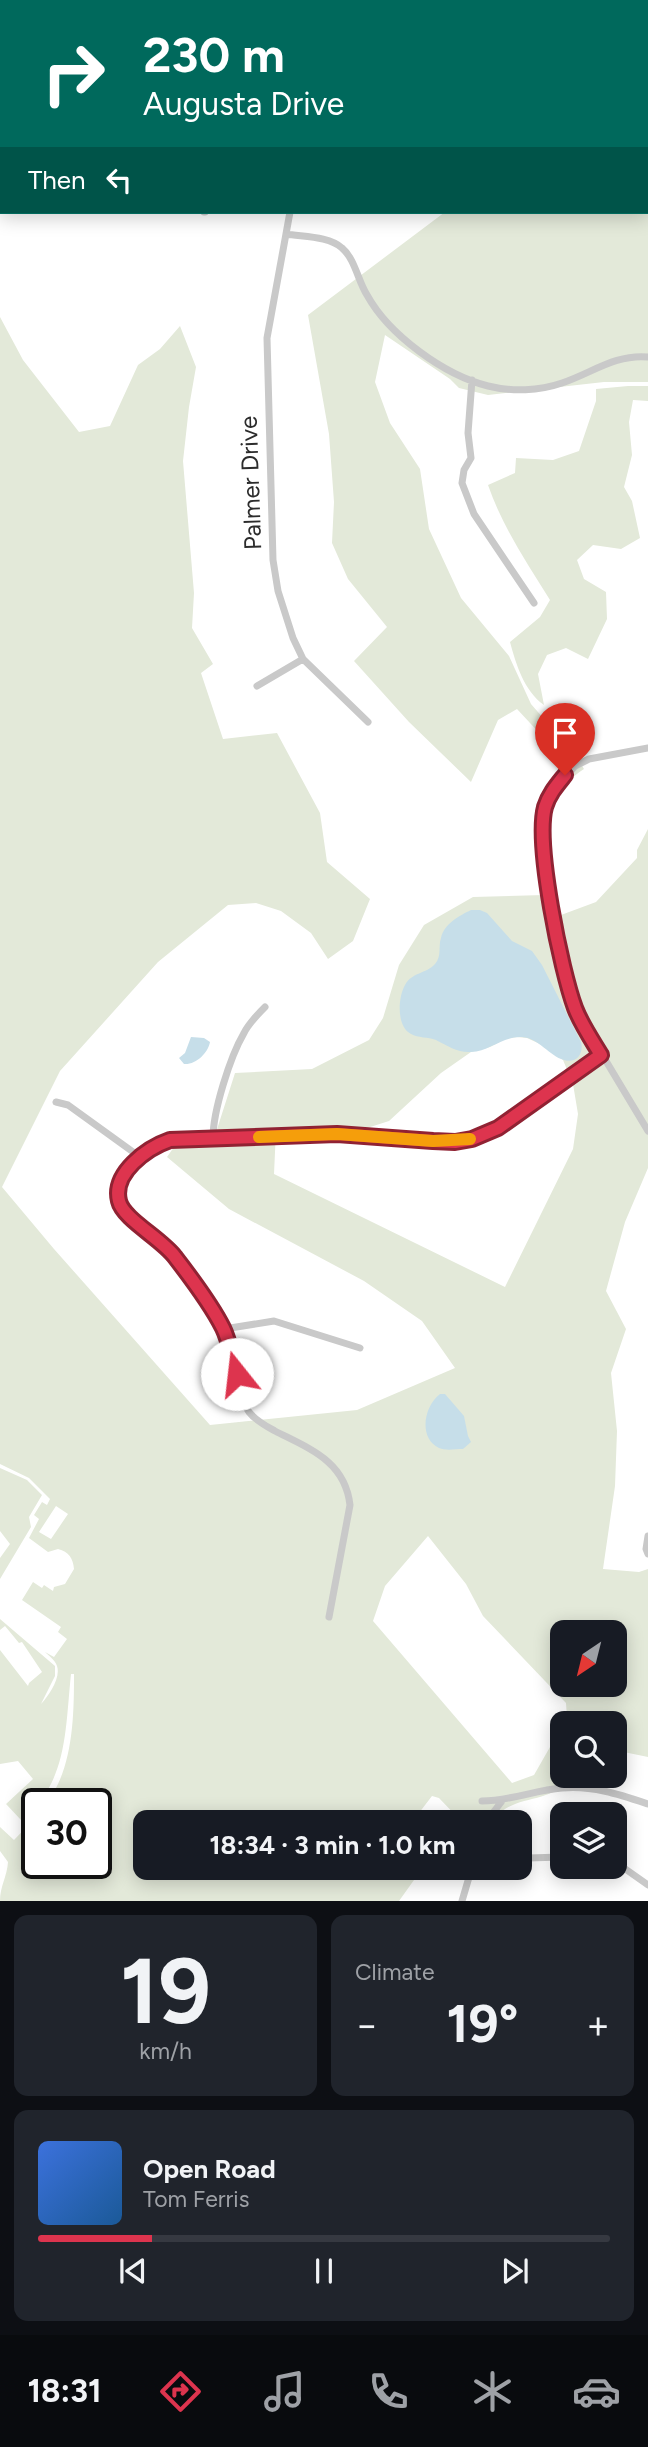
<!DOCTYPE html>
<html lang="en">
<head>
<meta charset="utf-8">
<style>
  :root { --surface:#171b24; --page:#20242c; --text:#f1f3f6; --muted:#9ea1a6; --line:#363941; --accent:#dd344e }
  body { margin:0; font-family:Figtree,sans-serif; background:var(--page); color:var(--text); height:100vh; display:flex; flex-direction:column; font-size:26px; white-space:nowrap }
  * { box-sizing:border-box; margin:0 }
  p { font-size:23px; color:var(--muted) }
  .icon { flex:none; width:38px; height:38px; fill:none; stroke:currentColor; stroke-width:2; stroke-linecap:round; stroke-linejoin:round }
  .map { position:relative; height:1901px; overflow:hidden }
  .drawer { display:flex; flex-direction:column; gap:14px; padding:14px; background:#0d0f14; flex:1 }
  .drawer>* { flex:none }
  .banner { position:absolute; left:0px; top:0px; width:649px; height:214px; box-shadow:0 4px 18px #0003; background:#00695c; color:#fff; overflow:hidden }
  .needle { width:46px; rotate:215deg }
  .tools { position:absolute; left:550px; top:1620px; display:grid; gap:14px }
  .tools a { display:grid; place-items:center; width:77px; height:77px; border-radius:14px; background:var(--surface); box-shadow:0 4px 18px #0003; font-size:35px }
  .speed { position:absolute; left:21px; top:1788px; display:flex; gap:14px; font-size:35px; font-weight:700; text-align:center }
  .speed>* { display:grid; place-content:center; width:91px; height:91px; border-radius:50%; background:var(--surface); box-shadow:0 4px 18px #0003; line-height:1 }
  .speed .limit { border:4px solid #111; border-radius:10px; background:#fff; color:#111 }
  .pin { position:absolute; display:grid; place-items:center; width:60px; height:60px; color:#fff; margin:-72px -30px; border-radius:50% 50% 50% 0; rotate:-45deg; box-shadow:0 0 7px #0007 }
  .pin .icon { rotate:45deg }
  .me { position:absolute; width:77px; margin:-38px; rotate:344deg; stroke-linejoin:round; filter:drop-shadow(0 0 5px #0008) }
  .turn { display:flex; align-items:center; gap:24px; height:147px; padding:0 28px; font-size:32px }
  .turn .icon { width:91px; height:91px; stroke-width:2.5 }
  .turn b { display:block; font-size:49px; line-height:60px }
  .then { display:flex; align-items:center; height:66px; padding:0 28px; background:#0003; gap:14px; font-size:26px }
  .big { font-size:52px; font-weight:700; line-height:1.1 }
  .drawer .card { flex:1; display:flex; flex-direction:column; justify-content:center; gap:10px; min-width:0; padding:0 24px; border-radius:14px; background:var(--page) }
  .drawer .dial { align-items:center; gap:0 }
  .dial b { font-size:91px; line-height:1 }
  .song { display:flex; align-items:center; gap:21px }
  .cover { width:84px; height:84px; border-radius:10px; background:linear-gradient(135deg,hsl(220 70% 55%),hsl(210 70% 35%)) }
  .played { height:7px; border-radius:4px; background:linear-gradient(90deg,var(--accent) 20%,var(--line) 20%) }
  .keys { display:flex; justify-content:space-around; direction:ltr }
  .heat { display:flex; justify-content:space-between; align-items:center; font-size:38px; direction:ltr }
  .drawer .tiles { flex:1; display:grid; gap:14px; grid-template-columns:1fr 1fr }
  .card:last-child { grid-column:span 2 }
  .trip { position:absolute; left:133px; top:1810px; width:399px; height:70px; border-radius:14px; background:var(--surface); box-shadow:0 4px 18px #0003; font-weight:700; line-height:70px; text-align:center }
  .dock { display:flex; height:112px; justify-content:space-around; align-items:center; background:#090b0e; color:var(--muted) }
  .dock .icon { width:49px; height:49px }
  .dock .active { color:var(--accent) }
  .dock b { font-size:32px; color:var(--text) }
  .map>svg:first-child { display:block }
  .green { fill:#e3e9d9; fill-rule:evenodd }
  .water { fill:#c6dee9 }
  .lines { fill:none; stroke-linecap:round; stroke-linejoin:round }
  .minor { stroke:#c9c9c9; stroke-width:7 }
  .route-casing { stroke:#902233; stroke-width:18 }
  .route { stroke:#dd344e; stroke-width:12 }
  .slow { stroke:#f59e0b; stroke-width:12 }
  .labels { text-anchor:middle; stroke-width:7; stroke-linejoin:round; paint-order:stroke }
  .street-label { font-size:24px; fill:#2c2c2c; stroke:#fff }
</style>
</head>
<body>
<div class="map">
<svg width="648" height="1901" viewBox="0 0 648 1901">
  <rect width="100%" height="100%" fill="#fff"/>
  <!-- green -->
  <path class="green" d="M648,66V382H604L488,395L459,388L450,379L385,335L375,382L390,423L420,469L429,529L461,598L509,656L531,704L576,756L584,769C572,777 559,787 553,800C541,827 556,886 561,915L596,902L637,858V850L648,829V1168L625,1222L606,1291L626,1329L611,1373L617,1431L615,1486L603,1569L639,1572L648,1569V1757L614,1750V1724H563L567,1717L566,1703L483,1616L466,1584L428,1536L385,1586L373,1621L512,1783L534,1775L562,1726V1776H570C559,1800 525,1796 505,1809C501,1811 498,1817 495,1822H462L439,1798L432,1796L412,1822H145V1867H416L419,1873L399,1901H0C0,1886 7,1877 8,1862L0,1851V1827L14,1840L37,1816V1864H96V1804H46C73,1769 74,1718 74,1674H71C65,1730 68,1784 21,1820L6,1804L33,1779L18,1761L0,1764V1650L28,1686L29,1683L42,1672L22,1642L19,1643L5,1626L0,1630V1619L55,1666V1676L41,1704C49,1695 61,1678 57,1666C55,1660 49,1656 45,1652L54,1657L67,1639L58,1632L61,1627L22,1600L33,1582L42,1588L44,1585L53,1591L54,1587L65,1584L74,1569C73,1558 69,1552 58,1549L48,1552L29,1538L39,1519L34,1515L42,1502L47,1505L50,1499L29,1478L0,1464V317L23,360L79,432L110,426L138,365L160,349L180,326L196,367L189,407L183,461L194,593L192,628L213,664L201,673L223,739L277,733L320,813L327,862L370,899L353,941L328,959L311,933L281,911L256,903L228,905L158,962L60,1071L2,1187L54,1249L210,1425L357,1410L455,1368L422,1321L364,1281L229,1209L167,1157L174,1147L212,1145L235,1073L312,1069L369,1040L383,1018L399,965L424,925L473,897L544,895L536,830L545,793L569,765L517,709L498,720L471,782L409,722L354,661L387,627L348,579L332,543L334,502L329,434L308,315L445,212H648ZM517,1037L527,1038L540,1044L563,1060L573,1084L578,1114L573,1149L505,1287L274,1174L276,1130L364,1129L389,1121L441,1073L471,1052L490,1047L505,1039ZM56,1506L68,1514L51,1539L39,1532ZM562,1633H614V1685H562Z
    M628,386H648V401L633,400L629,422L632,455L624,487L632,501L640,538L621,549L593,545L577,560L584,579L606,592L607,619L588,659L566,648L547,655L538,674L544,705C524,691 516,664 510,642L540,617L550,600C527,563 502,526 488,485L515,473L516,458L553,460L579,451L596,401V389Z
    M0,1468L27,1480L42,1495L29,1517L31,1527L0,1579V1558L10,1544L0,1531Z"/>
  <!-- water -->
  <path class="water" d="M471,910H480L487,913L512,941L532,951L542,965L581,1042C584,1053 577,1064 564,1060C549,1056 539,1038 522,1037C503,1036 490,1051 471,1052C458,1053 448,1046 436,1040C428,1037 418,1038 411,1034C396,1026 398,997 405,985C412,972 426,974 435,964C442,956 438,947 441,938C444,924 459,916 471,910Z
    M191,1037L204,1038L210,1042C208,1053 196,1065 184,1064L179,1058L185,1053Z
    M440,1394H445L464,1416L468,1436L471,1442L463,1449C455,1449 446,1451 439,1448C418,1438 424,1406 440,1394Z"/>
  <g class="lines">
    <!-- minor -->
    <path class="minor" d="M253,0L254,2
      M315,0H327
      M179,2L181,0
      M303,2L304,0
      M0,202L2,201
      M204,212H205
      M290,212L267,338L273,560L278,591L293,638L303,659L368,722
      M286,234C303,237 329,236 342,248C355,259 358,281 367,295C389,335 444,375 488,386C512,392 539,391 562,383C592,373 615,354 648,357
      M472,380L468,433L471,458L464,470L462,483L474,514L534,603
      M257,686L303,659
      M648,748L589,759L575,766L551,794L545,807L542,831L554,918L565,978L576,1011L648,1131
      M56,1102L68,1105L140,1157
      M213,1138C213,1111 230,1057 244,1033C249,1023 257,1015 265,1007
      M224,1329L274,1321L360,1348
      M648,1536L646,1549L648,1554
      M329,1617L350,1505C345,1461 310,1449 275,1431C266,1426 256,1421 249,1412C235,1392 234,1355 225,1331C217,1310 191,1279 177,1260C172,1253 166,1246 160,1240C147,1228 123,1219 119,1200C112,1172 148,1148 170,1140L337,1134L433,1141L455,1142L472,1139L498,1128L601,1055
      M482,1801C510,1801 535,1790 562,1788C592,1785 621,1795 648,1804
      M486,1822L502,1801
      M520,1854L528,1858L562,1857
      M614,1861L648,1885
      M462,1901L472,1867"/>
  </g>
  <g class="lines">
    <!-- route casing -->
    <g class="route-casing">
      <path id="route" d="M237,1374C232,1360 230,1342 223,1328C211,1304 192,1279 175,1257C162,1239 123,1219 119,1201C112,1173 147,1148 170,1140L337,1134L433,1141L455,1142L472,1139L498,1128L601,1055C592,1040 581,1024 575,1008C561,970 535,844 545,807C549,794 557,785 565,775"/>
    </g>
    <!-- route -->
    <use href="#route" class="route"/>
    <!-- slow -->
    <path class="slow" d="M259,1137L337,1134L433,1141L470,1139"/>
  </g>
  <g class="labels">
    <!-- street labels -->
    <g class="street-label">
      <text transform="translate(251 483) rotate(-92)" y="8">Palmer Drive</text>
    </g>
  </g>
</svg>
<div class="tools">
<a><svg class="needle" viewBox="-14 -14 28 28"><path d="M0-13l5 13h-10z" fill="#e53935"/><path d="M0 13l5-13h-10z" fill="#9ea1a6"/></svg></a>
<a><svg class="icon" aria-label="search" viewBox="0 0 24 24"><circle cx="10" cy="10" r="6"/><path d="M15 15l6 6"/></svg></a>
<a><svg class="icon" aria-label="layers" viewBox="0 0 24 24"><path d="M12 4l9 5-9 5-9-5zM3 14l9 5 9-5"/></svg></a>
</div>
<div class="speed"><div class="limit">30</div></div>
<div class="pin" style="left:565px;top:775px;background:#d93025"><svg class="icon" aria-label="arrive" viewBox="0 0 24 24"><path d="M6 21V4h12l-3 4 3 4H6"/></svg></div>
<svg class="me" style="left:237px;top:1374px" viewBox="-20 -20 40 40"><circle r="19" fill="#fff"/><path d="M0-13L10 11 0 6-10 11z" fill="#dd344e"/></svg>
<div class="trip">18:34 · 3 min · 1.0 km</div>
<div class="banner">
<div class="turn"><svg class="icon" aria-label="right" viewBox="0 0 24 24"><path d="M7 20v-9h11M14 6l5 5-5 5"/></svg><div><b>230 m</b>Augusta Drive</div></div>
<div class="then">Then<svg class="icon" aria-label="left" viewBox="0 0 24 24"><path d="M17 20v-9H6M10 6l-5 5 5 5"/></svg></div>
</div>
</div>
<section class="drawer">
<div class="tiles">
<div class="card dial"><b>19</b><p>km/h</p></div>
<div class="card"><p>Climate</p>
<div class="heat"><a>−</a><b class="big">19°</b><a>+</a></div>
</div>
<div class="card">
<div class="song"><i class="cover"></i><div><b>Open Road</b><p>Tom Ferris</p></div></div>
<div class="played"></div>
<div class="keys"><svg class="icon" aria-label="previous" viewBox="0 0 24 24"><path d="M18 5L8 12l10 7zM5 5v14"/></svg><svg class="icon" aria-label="pause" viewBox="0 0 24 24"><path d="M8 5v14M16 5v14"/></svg><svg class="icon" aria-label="next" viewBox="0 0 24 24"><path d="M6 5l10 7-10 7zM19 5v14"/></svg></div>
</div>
</div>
</section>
<nav class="dock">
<b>18:31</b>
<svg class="icon active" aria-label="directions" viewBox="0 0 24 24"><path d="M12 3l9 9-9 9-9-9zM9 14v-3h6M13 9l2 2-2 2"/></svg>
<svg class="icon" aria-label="music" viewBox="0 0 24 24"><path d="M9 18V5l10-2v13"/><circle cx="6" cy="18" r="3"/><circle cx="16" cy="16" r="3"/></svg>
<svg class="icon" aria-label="phone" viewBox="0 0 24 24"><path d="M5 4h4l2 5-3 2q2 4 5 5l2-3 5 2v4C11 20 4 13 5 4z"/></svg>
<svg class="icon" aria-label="climate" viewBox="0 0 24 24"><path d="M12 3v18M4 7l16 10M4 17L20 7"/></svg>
<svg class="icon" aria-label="car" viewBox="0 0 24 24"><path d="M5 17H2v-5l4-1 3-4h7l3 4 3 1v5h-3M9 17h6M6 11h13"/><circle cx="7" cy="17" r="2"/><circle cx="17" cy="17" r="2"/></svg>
</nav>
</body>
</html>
